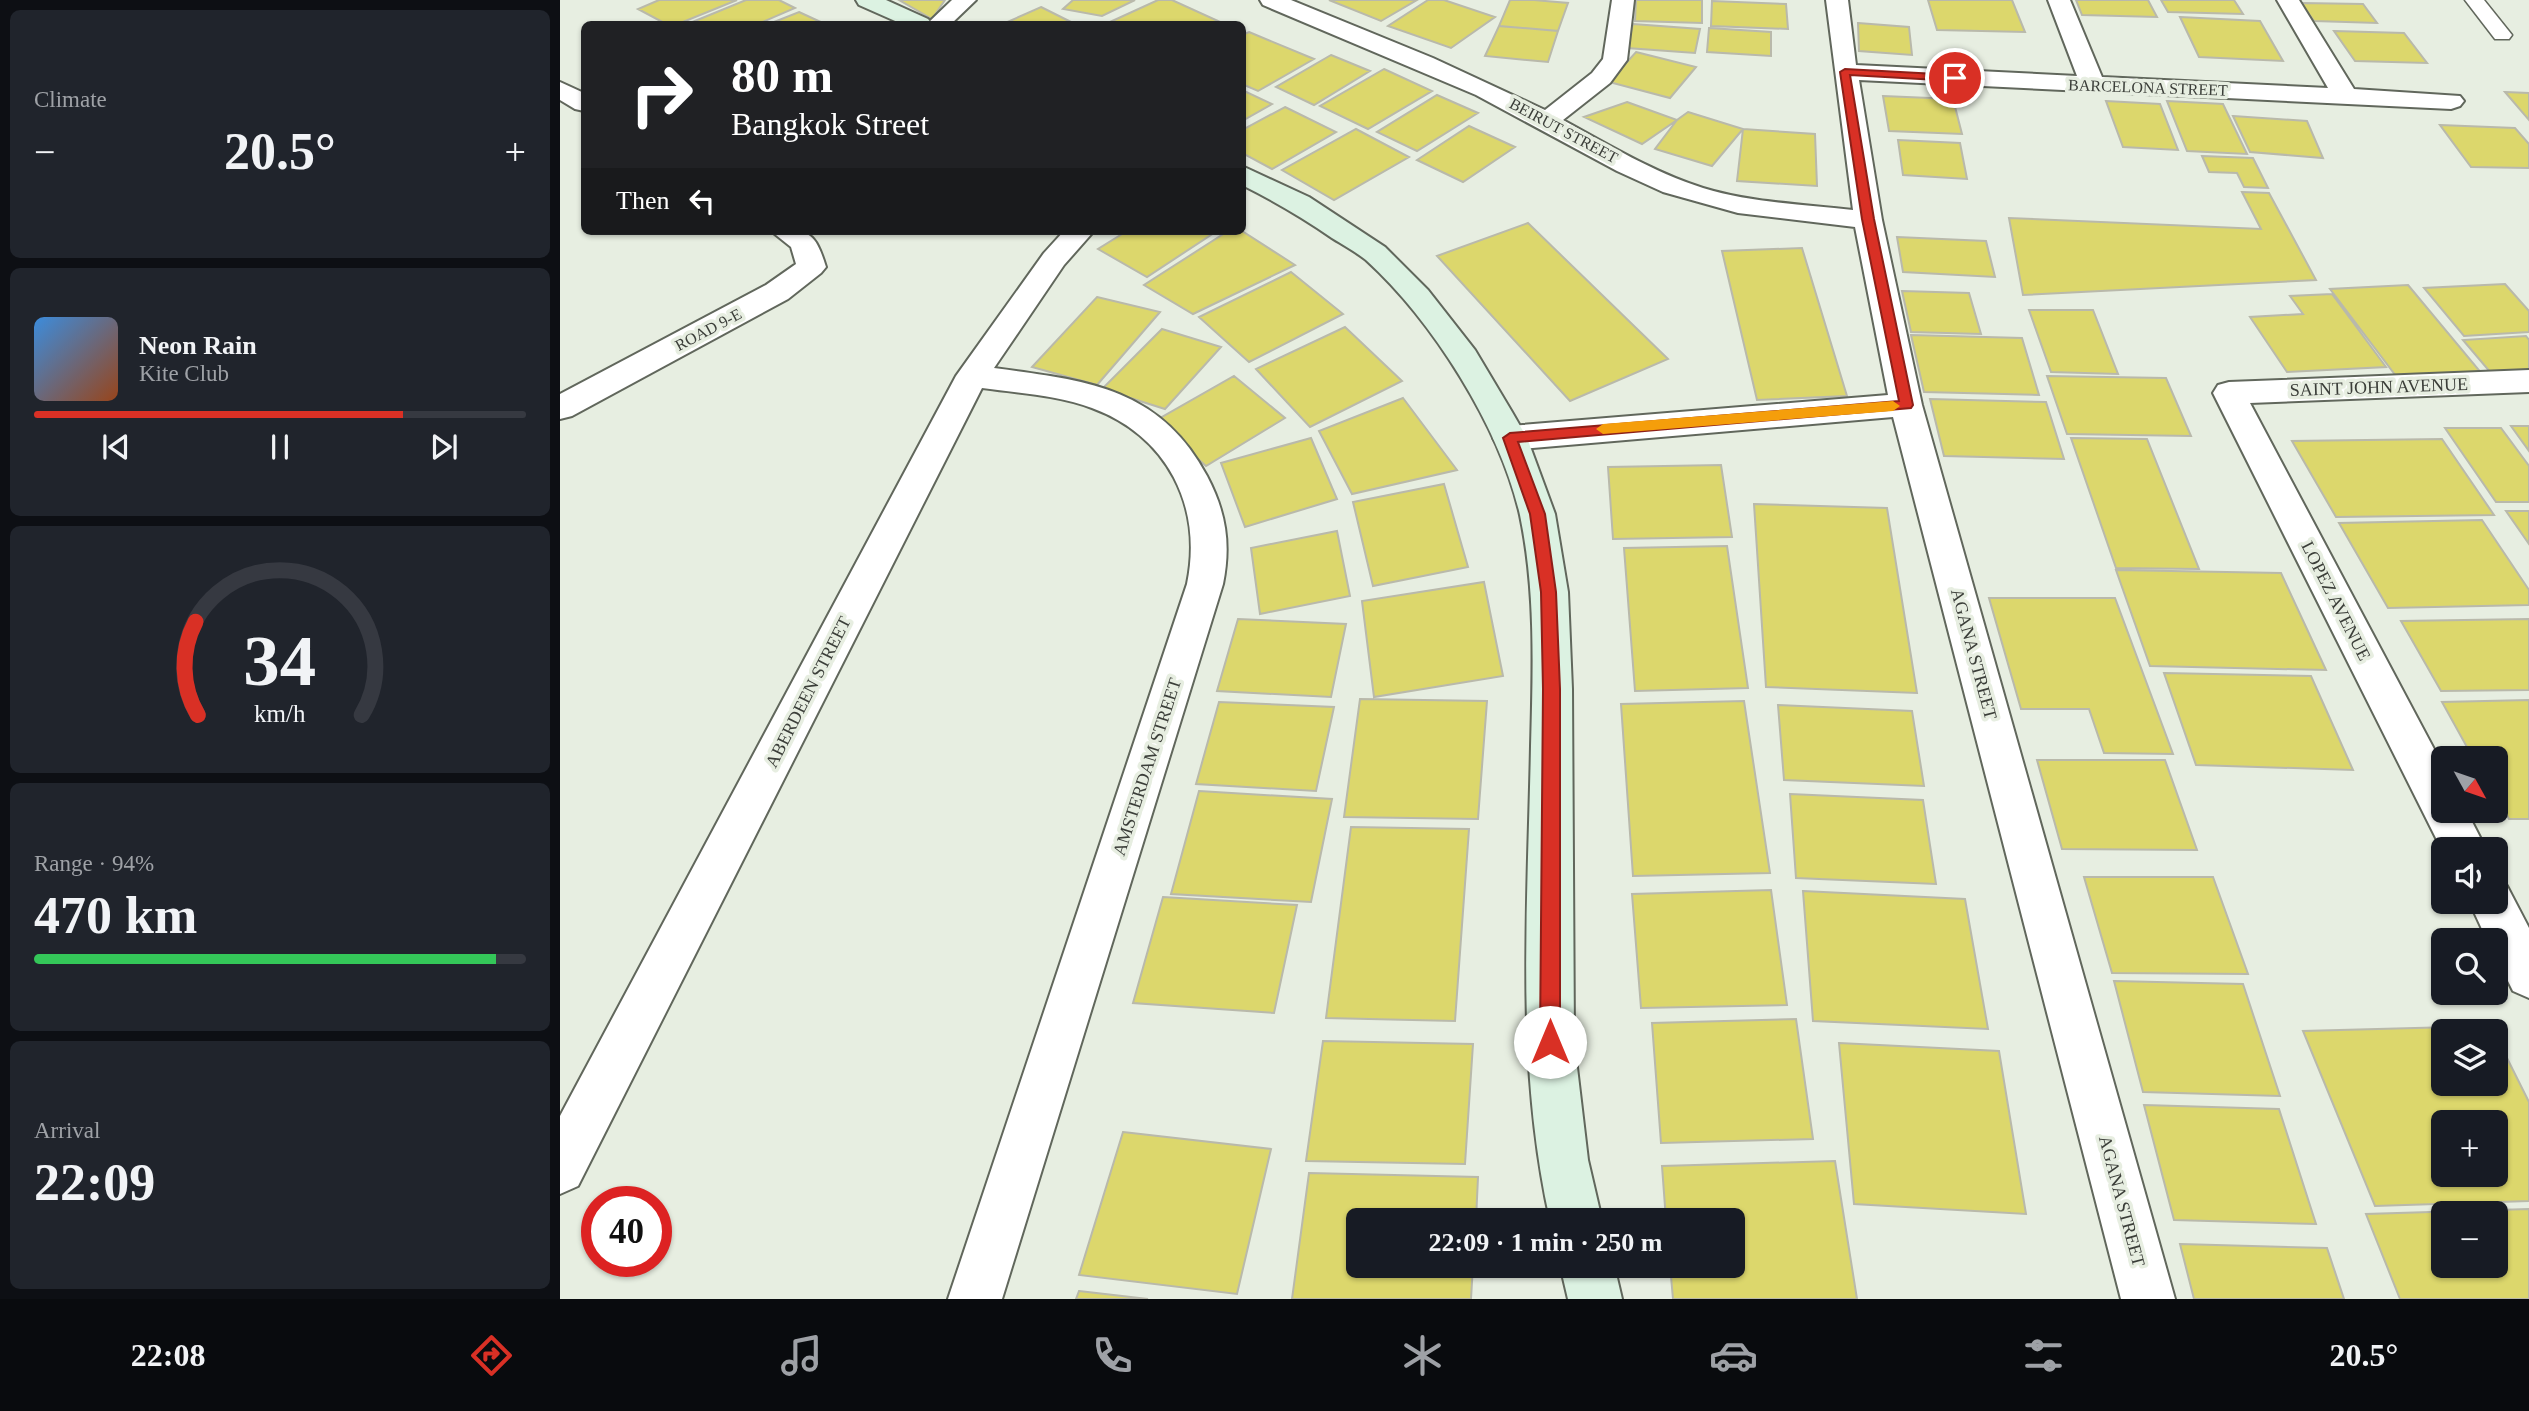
<!DOCTYPE html>
<html lang="en">
<head>
<meta charset="utf-8">
<style>
  :root { --surface:#171b24; --page:#20242c; --text:#f1f3f6; --muted:#9ea1a6; --line:#363941; --accent:#d93025 }
  body { margin:0; font-family:Georgia,serif; background:var(--page); color:var(--text); height:100vh; display:flex; flex-direction:column; font-size:26px; white-space:nowrap }
  * { box-sizing:border-box; margin:0 }
  p { font-size:23px; color:var(--muted) }
  .icon { flex:none; width:38px; height:38px; fill:none; stroke:currentColor; stroke-width:2; stroke-linecap:round; stroke-linejoin:round }
  .map { position:relative; flex:1; overflow:hidden }
  .side { display:flex; flex-direction:column; gap:10px; padding:10px; background:#0d0f14; width:560px }
  .side>* { flex:none }
  .top-card { position:absolute; left:21px; top:21px; width:665px; height:214px; border-radius:10px; box-shadow:0 2px 5px #0004; background:#202124; color:#fff; overflow:hidden }
  .needle { width:46px; rotate:130deg }
  .fabs { position:absolute; left:1871px; top:746px; display:grid; gap:14px }
  .fabs a { display:grid; place-items:center; width:77px; height:77px; border-radius:10px; background:var(--surface); box-shadow:0 2px 5px #0004; font-size:35px }
  .speed { position:absolute; left:21px; top:1186px; display:flex; gap:14px; font-size:35px; font-weight:700; text-align:center }
  .speed>* { display:grid; place-content:center; width:91px; height:91px; border-radius:50%; background:var(--surface); box-shadow:0 2px 5px #0004; line-height:1 }
  .speed .limit { border:10px solid #d22; background:#fff; color:#111 }
  .pin { position:absolute; display:grid; place-items:center; width:60px; height:60px; color:#fff; margin:-30px; border:4px solid #fff; border-radius:50%; box-shadow:0 2px 7px #0007 }
  .me { position:absolute; width:77px; margin:-38px; rotate:0deg; stroke-linejoin:round; filter:drop-shadow(0 0 5px #0008) }
  .turn { display:flex; align-items:center; gap:24px; height:147px; padding:0 35px; font-size:32px }
  .turn .icon { width:91px; height:91px; stroke-width:2.5 }
  .turn b { display:block; font-size:49px; line-height:60px }
  .then { display:flex; align-items:center; height:66px; padding:0 35px; background:#0003; gap:14px; font-size:26px }
  .big { font-size:52px; font-weight:800; line-height:1.1 }
  .side .widget { flex:1; display:flex; flex-direction:column; justify-content:center; gap:10px; min-width:0; padding:0 24px; border-radius:10px; background:var(--page) }
  .side .dial { align-items:center; gap:0 }
  .dial svg { height:182px; overflow:visible; fill:none; stroke:var(--line); stroke-width:7; stroke-linecap:round; text-anchor:middle }
  .dial text { fill:var(--text); stroke:none }
  .song { display:flex; align-items:center; gap:21px }
  .cover { width:84px; height:84px; border-radius:10px; background:linear-gradient(135deg,hsl(210 70% 55%),hsl(20 70% 35%)) }
  .played { height:7px; border-radius:4px; background:linear-gradient(90deg,var(--accent) 75%,var(--line) 75%) }
  .keys { display:flex; justify-content:space-around; direction:ltr }
  .heat { display:flex; justify-content:space-between; align-items:center; font-size:38px; direction:ltr }
  .charge { height:10px; border-radius:5px; background:linear-gradient(90deg,#34c759 94%,var(--line) 0) }
  .trip { position:absolute; left:786px; top:1208px; width:399px; height:70px; border-radius:10px; background:var(--surface); box-shadow:0 2px 5px #0004; font-weight:800; line-height:70px; text-align:center }
  .tabs { display:flex; height:112px; justify-content:space-around; align-items:center; background:#090b0e; color:var(--muted) }
  .tabs .icon { width:49px; height:49px }
  .tabs .current { color:var(--accent) }
  .tabs b { font-size:32px; color:var(--text) }
  main { display:flex; flex:1; min-height:0 }
  .map>svg:first-child { display:block }
  .building { fill:#dcd76c; stroke:#b9b9ab; stroke-width:2; fill-rule:evenodd }
  .lines { fill:none; stroke-linecap:round; stroke-linejoin:round }
  .lane-casing { stroke:#61675c; stroke-width:3 }
  .street-casing { stroke:#61675c; stroke-width:4 }
  .secondary-casing { stroke:#61675c; stroke-width:4 }
  .lane { fill:#fff; fill-rule:evenodd }
  .street { fill:#fff; fill-rule:evenodd }
  .secondary { fill:#dcf2e2; fill-rule:evenodd }
  .route { fill:#d93025; stroke:#8d1f18; stroke-width:2 }
  .slow { fill:#f59e0b }
  .labels { text-anchor:middle; stroke-width:7; stroke-linejoin:round; paint-order:stroke }
  .far-street-label { font-size:16px; fill:#3b3e39; stroke:#e7eee1 }
  .street-label { font-size:18px; fill:#3b3e39; stroke:#e7eee1 }
</style>
</head>
<body>
<main>
<section class="side">
<div class="widget"><p>Climate</p>
<div class="heat"><a>−</a><b class="big">20.5°</b><a>+</a></div>
</div>
<div class="widget">
<div class="song"><i class="cover"></i><div><b>Neon Rain</b><p>Kite Club</p></div></div>
<div class="played"></div>
<div class="keys"><svg class="icon" aria-label="previous" viewBox="0 0 24 24"><path d="M18 5L8 12l10 7zM5 5v14"/></svg><svg class="icon" aria-label="pause" viewBox="0 0 24 24"><path d="M8 5v14M16 5v14"/></svg><svg class="icon" aria-label="next" viewBox="0 0 24 24"><path d="M6 5l10 7-10 7zM19 5v14"/></svg></div>
</div>
<div class="widget dial"><svg viewBox="0 0 100 80">
<path d="M14 69A42 42 0 1 1 86 69"/>
<path d="M14 69A42 42 0 0 1 13 28" stroke="#d93025"/>
<text x="50" y="56" font-size="32" font-weight="700">34</text>
<text x="50" y="72" font-size="11">km/h</text>
</svg></div>
<div class="widget"><p>Range · 94%</p><b class="big">470 km</b><div class="charge"></div></div>
<div class="widget"><p>Arrival</p><b class="big">22:09</b></div>
</section>
<div class="map">
<svg width="1969" height="1299" viewBox="0 0 1969 1299">
  <rect width="100%" height="100%" fill="#e7eee1"/>
  <!-- building -->
  <path class="building" d="M99,0H177L118,24H106L78,9Z
    M186,0H219L235,8L198,24L130,23Z
    M339,0H385L372,19Z
    M513,0H575L542,16L503,9Z
    M598,0H612L658,21L651,24L550,22Z
    M769,0H857L821,21Z
    M868,0H884L935,17L891,48L828,26Z
    M950,0H974L1008,3L998,31L939,26Z
    M1076,0H1142V23L1075,21Z
    M1368,0H1452L1465,32L1377,30Z
    M1516,0H1588L1597,17L1522,15Z
    M1601,0H1674L1683,14L1608,12Z
    M1152,1L1226,4L1228,29L1151,26Z
    M1741,3L1803,4L1817,23L1754,21Z
    M481,7L513,23L443,24Z
    M239,12L265,24H209Z
    M1620,17L1700,21L1723,61L1639,57Z
    M1298,23L1349,27L1352,55L1299,51Z
    M1073,24L1140,29L1135,53L1067,48Z
    M939,26L998,31L988,62L925,56Z
    M1149,28L1211,32V56L1147,52Z
    M1774,31L1844,33L1867,63L1795,61Z
    M689,32L754,59L698,91L682,84V35Z
    M1076,52L1136,67L1110,98L1049,82Z
    M771,55L810,71L754,105L716,87Z
    M824,69L872,91L808,129L760,106Z
    M682,90L712,104L682,121Z
    M1945,92L1969,93V120Z
    M877,95L918,113L857,151L817,132Z
    M1323,96L1393,99L1402,134L1329,131Z
    M1546,101L1600,104L1618,150L1563,147Z
    M1607,101L1663,104L1687,154L1627,151Z
    M1067,102L1117,120L1082,144L1024,117Z
    M725,107L776,132L712,169L682,153V130Z
    M1128,112L1183,129L1152,166L1095,149L1117,120Z
    M1673,116L1747,121L1763,158L1690,152Z
    M1880,125L1955,128L1969,144V168L1911,167Z
    M909,126L955,147L903,182L857,160Z
    M796,129L849,157L774,200L722,170Z
    M1183,129L1255,134L1257,186L1177,181Z
    M1338,140L1400,143L1407,179L1343,175Z
    M1642,156L1693,158L1708,188L1684,187L1677,173L1649,172Z
    M1682,192L1709,193L1756,280L1463,295L1449,218L1701,229Z
    M968,223L1108,359L1010,401L877,256Z
    M567,231H657L587,277L538,249Z
    M668,231H682L735,265L633,314L584,285Z
    M1337,237L1426,241L1435,277L1343,272Z
    M1242,248L1287,396L1197,400L1162,251Z
    M731,272L783,314L689,362L639,317Z
    M1945,284L1969,311V332L1904,336L1864,288Z
    M1848,285L1923,375L1839,380L1770,289Z
    M1342,291L1409,293L1421,334L1351,332Z
    M1772,294L1826,367L1727,372L1690,317L1743,314L1730,296Z
    M537,297L600,312L537,385L472,367Z
    M1469,310H1533L1558,374L1491,372Z
    M785,327L842,381L750,427L696,369Z
    M602,329L661,347L605,409L542,389Z
    M1351,335L1462,338L1479,395L1364,392Z
    M1966,336L1969,340V377L1936,379L1903,340Z
    M674,376L725,418L646,466L595,421Z
    M1487,376L1606,378L1631,436L1507,434Z
    M843,398L897,470L792,494L759,431Z
    M1370,399L1486,402L1504,459L1384,456Z
    M1951,426H1969V451Z
    M1885,428H1941L1969,466V502H1936Z
    M751,438L777,499L685,527L661,463Z
    M1511,438L1587,439L1639,569L1556,568Z
    M1882,439L1934,515L1776,517L1732,441Z
    M1161,465L1172,537L1053,539L1048,467Z
    M884,484L908,567L813,586L793,502Z
    M1194,504L1327,508L1357,693L1206,687Z
    M1946,511H1969V544Z
    M1922,520L1969,590V605L1828,608L1779,523Z
    M777,531L790,596L700,614L691,548Z
    M1167,546L1188,688L1075,691L1064,548Z
    M1556,570L1721,573L1766,670L1590,666Z
    M924,582L943,676L814,697L802,601Z
    M1429,598H1555L1613,754L1544,753L1529,709H1461Z
    M678,619L786,624L771,697L657,691Z
    M1969,619V690L1881,691L1841,621Z
    M1604,673L1751,676L1793,770L1636,765Z
    M800,699L927,701L918,819L784,817Z
    M1969,700V819H1949L1936,796V758H1913L1882,702Z
    M1184,701L1210,873L1073,876L1061,704Z
    M659,702L774,707L756,791L636,784Z
    M1218,705L1352,711L1364,786L1224,780Z
    M1477,760H1605L1637,850L1502,849Z
    M639,791L772,799L751,902L611,894Z
    M1230,794L1363,800L1376,884L1236,878Z
    M791,827L909,829L895,1021L766,1018Z
    M1524,877H1653L1688,974L1552,973Z
    M1211,890L1227,1005L1081,1008L1072,894Z
    M1243,891L1405,899L1428,1029L1253,1021Z
    M603,897L737,905L714,1013L573,1003Z
    M1554,981L1683,984L1720,1096L1583,1092Z
    M1236,1019L1253,1139L1101,1143L1092,1023Z
    M1930,1026L1933,1031H1883V1083H1936V1036L1969,1102V1201L1815,1206L1743,1031ZM1883,1122H1936V1174H1883Z
    M763,1041L913,1044L905,1164L746,1161Z
    M1279,1043L1439,1051L1466,1214L1294,1204Z
    M1584,1105L1719,1109L1756,1224L1614,1220Z
    M563,1132L711,1149L677,1294L519,1275Z
    M1275,1161L1297,1299H1113L1110,1265H1172V1220H1106L1102,1166Z
    M749,1173L918,1177L916,1220H798V1265H913L911,1299H732Z
    M1969,1209V1299H1840L1806,1214ZM1883,1213H1936V1265H1883Z
    M1620,1244L1767,1248L1784,1299H1634Z
    M519,1291L588,1299H516Z"/>
  <g class="lines">
    <!-- lane casing -->
    <g class="lane-casing">
      <path id="lane" d="M1905,0H1924L1952,35L1949,39H1935Z"/>
    </g>
    <!-- street casing -->
    <g class="street-casing">
      <path id="street" d="M392,0H416L391,24H367Z
        M700,0H731L873,58L985,110L1032,73L1043,59L1052,0H1074L1067,60L1050,83L1003,120C1049,145 1093,172 1143,188C1192,203 1243,204 1293,210L1266,0H1288L1296,65L1517,76L1488,0H1510L1542,77L1768,88L1717,0H1739L1794,89L1900,96L1904,101L1900,106L1891,109L1299,80L1322,220L1362,405L1615,1299H1561L1333,417L950,450L938,446L933,438L938,430L950,426L1328,395L1295,227L1178,213L1103,192L1057,171L916,95L703,5Z
        M0,82L24,93V111L15,109L0,100Z
        M211,231C249,231 254,229 266,267L261,273L228,299L12,416L0,419V394L206,285L236,264L231,247Z
        M504,231H534L504,265L434,368C525,380 600,387 647,476C666,512 671,544 663,584L442,1299H388L627,584C643,507 608,436 532,408C498,395 458,393 422,388L18,1186L0,1194V1116L396,376L484,253Z
        M1969,370V392L1690,403L1883,766V810H1906L1926,849H1883V852L1653,393L1658,385L1669,382Z
        M1936,882L1947,886L1969,928V998L1953,991L1936,957V940H1927L1909,901H1936Z"/>
    </g>
    <!-- secondary casing -->
    <g class="secondary-casing">
      <path id="secondary" d="M296,0H326L368,19L372,24H342L299,5Z
        M682,166L749,197L825,247L868,290L915,350L952,412L967,438L995,514L1008,592L1012,689L1014,1042L1028,1160L1042,1220H990C955,1064 968,904 971,746C973,670 976,591 960,515C940,427 873,321 806,260C796,252 783,245 772,238C743,218 714,201 682,185Z
        M1000,1265H1054L1062,1299H1008Z"/>
    </g>
    <!-- lane -->
    <use href="#lane" class="lane"/>
    <!-- street -->
    <use href="#street" class="street"/>
    <!-- secondary -->
    <use href="#secondary" class="secondary"/>
  </g>
  <!-- route -->
  <path class="route" d="M1285,69L1395,75L1400,78L1395,81L1290,75L1314,219L1353,405L1351,408L958,442L985,514L996,592L1000,689V1042L997,1049L990,1052L983,1049L980,1042L983,689L981,592L970,514L943,438L950,433L1339,401L1302,219L1280,72Z"/>
  <!-- slow -->
  <path class="slow" d="M1333,401L1340,406L1333,411L1043,434L1036,429L1043,424Z"/>
  <g class="labels">
    <!-- far-street labels -->
    <g class="far-street-label">
      <text transform="translate(1588 87) rotate(2)" y="6">BARCELONA STREET</text>
      <text transform="translate(1004 130) rotate(28)" y="6">BEIRUT STREET</text>
      <text transform="translate(148 329) rotate(-28)" y="6">ROAD 9-E</text>
    </g>
    <!-- street labels -->
    <g class="street-label">
      <text transform="translate(1819 387) rotate(-2)" y="6">SAINT JOHN AVENUE</text>
      <text transform="translate(1776 601) rotate(63)" y="6">LOPEZ AVENUE</text>
      <text transform="translate(1414 654) rotate(75)" y="6">AGANA STREET</text>
      <text transform="translate(248 692) rotate(-63)" y="6">ABERDEEN STREET</text>
      <text transform="translate(587 767) rotate(-72)" y="6">AMSTERDAM STREET</text>
      <text transform="translate(1562 1201) rotate(75)" y="6">AGANA STREET</text>
    </g>
  </g>
</svg>
<div class="fabs">
<a><svg class="needle" viewBox="-14 -14 28 28"><path d="M0-13l5 13h-10z" fill="#e53935"/><path d="M0 13l5-13h-10z" fill="#9ea1a6"/></svg></a>
<a><svg class="icon" aria-label="sound" viewBox="0 0 24 24"><path d="M4 9h4l5-4v14l-5-4H4zM17 9q2 3 0 6"/></svg></a>
<a><svg class="icon" aria-label="search" viewBox="0 0 24 24"><circle cx="10" cy="10" r="6"/><path d="M15 15l6 6"/></svg></a>
<a><svg class="icon" aria-label="layers" viewBox="0 0 24 24"><path d="M12 4l9 5-9 5-9-5zM3 14l9 5 9-5"/></svg></a>
<a>+</a>
<a>−</a>
</div>
<div class="speed"><div class="limit">40</div></div>
<div class="pin" style="left:1395px;top:78px;background:#d93025"><svg class="icon" aria-label="arrive" viewBox="0 0 24 24"><path d="M6 21V4h12l-3 4 3 4H6"/></svg></div>
<svg class="me" style="left:990px;top:1042px" viewBox="-20 -20 40 40"><circle r="19" fill="#fff"/><path d="M0-13L10 11 0 6-10 11z" fill="#d93025"/></svg>
<div class="trip">22:09 · 1 min · 250 m</div>
<div class="top-card">
<div class="turn"><svg class="icon" aria-label="right" viewBox="0 0 24 24"><path d="M7 20v-9h11M14 6l5 5-5 5"/></svg><div><b>80 m</b>Bangkok Street</div></div>
<div class="then">Then<svg class="icon" aria-label="left" viewBox="0 0 24 24"><path d="M17 20v-9H6M10 6l-5 5 5 5"/></svg></div>
</div>
</div>
</main>
<nav class="tabs">
<b>22:08</b>
<svg class="icon current" aria-label="directions" viewBox="0 0 24 24"><path d="M12 3l9 9-9 9-9-9zM9 14v-3h6M13 9l2 2-2 2"/></svg>
<svg class="icon" aria-label="music" viewBox="0 0 24 24"><path d="M9 18V5l10-2v13"/><circle cx="6" cy="18" r="3"/><circle cx="16" cy="16" r="3"/></svg>
<svg class="icon" aria-label="phone" viewBox="0 0 24 24"><path d="M5 4h4l2 5-3 2q2 4 5 5l2-3 5 2v4C11 20 4 13 5 4z"/></svg>
<svg class="icon" aria-label="climate" viewBox="0 0 24 24"><path d="M12 3v18M4 7l16 10M4 17L20 7"/></svg>
<svg class="icon" aria-label="car" viewBox="0 0 24 24"><path d="M5 17H2v-5l4-1 3-4h7l3 4 3 1v5h-3M9 17h6M6 11h13"/><circle cx="7" cy="17" r="2"/><circle cx="17" cy="17" r="2"/></svg>
<svg class="icon" aria-label="filters" viewBox="0 0 24 24"><path d="M4 7h16M4 17h16"/><circle cx="9" cy="7" r="2"/><circle cx="15" cy="17" r="2"/></svg>
<b>20.5°</b>
</nav>
</body>
</html>
